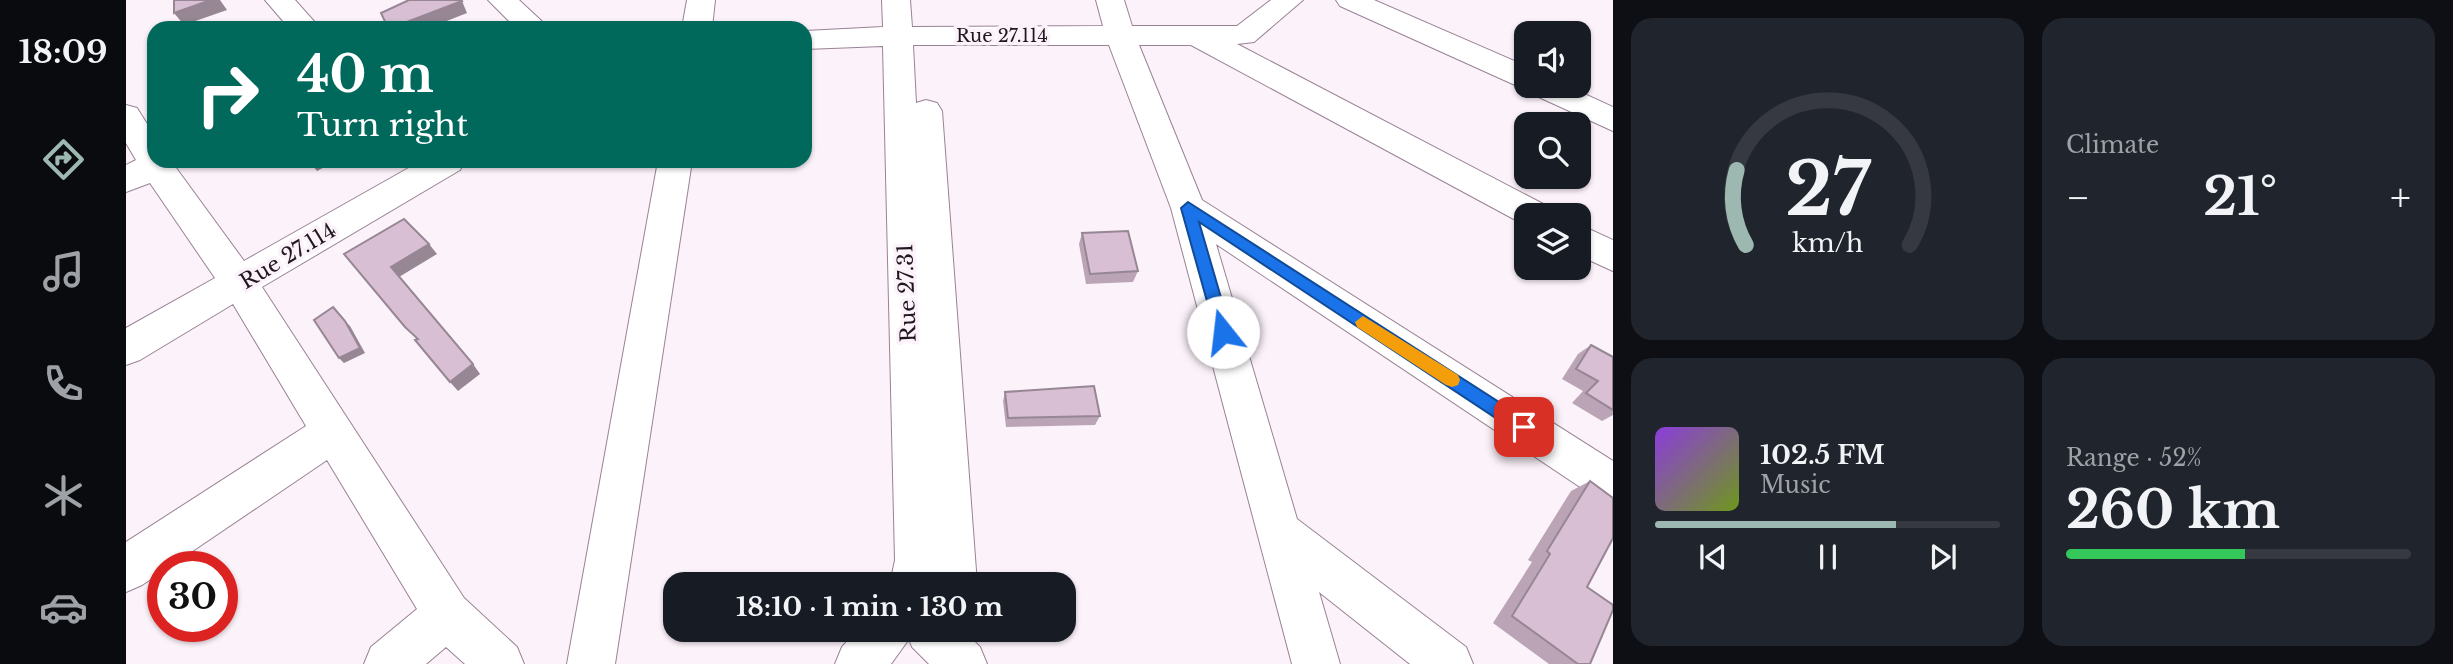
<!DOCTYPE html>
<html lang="en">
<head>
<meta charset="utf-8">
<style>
  :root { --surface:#171b24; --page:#20242c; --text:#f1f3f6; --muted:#9ea1a6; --line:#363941; --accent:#9db8b0 }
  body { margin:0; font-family:"Libre Baskerville",serif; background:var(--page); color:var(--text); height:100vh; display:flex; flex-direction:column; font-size:26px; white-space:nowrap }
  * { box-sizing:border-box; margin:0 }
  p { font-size:23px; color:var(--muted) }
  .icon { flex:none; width:38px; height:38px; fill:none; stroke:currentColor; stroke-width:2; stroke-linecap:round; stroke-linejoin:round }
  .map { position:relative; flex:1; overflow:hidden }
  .drawer { display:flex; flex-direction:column; gap:18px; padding:18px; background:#0d0f14; width:840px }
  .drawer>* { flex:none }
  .top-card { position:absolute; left:21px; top:21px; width:665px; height:147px; border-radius:21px; box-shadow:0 2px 5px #0004; background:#00695c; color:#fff; overflow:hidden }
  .fabs { position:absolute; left:1388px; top:21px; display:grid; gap:14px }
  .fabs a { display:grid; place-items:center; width:77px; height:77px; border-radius:14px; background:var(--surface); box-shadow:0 2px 5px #0004; font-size:35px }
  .speed { position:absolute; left:21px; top:551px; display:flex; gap:14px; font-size:35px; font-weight:700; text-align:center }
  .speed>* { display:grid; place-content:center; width:91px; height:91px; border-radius:50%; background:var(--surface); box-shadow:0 2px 5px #0004; line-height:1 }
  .speed .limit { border:10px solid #d22; background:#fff; color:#111 }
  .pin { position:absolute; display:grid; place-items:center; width:60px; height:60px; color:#fff; margin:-30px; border-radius:14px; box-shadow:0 4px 10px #0006 }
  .me { position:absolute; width:77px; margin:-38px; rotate:344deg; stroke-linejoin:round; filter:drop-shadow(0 0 5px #0008) }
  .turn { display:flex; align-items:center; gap:24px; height:147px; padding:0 35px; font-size:32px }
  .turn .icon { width:91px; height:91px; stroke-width:2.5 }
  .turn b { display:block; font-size:49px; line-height:60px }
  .big { font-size:52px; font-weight:700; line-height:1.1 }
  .drawer .card { flex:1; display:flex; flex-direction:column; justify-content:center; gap:10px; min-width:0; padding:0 24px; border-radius:21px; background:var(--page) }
  .drawer .dial { align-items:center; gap:0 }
  .dial svg { height:182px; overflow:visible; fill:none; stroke:var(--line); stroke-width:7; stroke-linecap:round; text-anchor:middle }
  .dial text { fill:var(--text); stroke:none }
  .song { display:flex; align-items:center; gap:21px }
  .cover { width:84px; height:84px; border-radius:10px; background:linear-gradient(135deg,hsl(270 70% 55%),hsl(80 70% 35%)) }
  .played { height:7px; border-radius:4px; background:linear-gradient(90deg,var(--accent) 70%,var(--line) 70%) }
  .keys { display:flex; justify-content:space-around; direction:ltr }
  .heat { display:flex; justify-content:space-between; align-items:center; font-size:38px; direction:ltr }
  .charge { height:10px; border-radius:5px; background:linear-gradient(90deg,#34c759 52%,var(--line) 0) }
  .drawer .tiles { flex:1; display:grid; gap:18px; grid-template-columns:repeat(2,1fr) }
  .trip { position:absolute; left:537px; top:572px; width:413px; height:70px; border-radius:21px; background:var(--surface); box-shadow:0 2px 5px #0004; font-weight:700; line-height:70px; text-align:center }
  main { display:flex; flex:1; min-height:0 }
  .tabs { display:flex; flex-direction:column; width:126px; justify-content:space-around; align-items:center; background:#090b0e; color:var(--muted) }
  .tabs .icon { width:49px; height:49px }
  .tabs .active { color:var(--accent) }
  .tabs b { font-size:32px; color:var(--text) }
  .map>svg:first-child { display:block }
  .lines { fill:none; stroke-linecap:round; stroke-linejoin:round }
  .minor-casing { stroke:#998295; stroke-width:2 }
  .minor { fill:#fff; fill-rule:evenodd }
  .wall { fill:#baa4b6 }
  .shaded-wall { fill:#978694 }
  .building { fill:#d8bfd4; stroke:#978694; stroke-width:2 }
  .route { fill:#1a73e8; stroke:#114b97; stroke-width:2 }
  .slow { fill:#f59e0b }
  .labels { text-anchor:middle; stroke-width:7; stroke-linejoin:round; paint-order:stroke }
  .far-street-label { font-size:18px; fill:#21181f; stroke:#fcf2fa }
  .street-label { font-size:21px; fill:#21181f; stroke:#fcf2fa }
</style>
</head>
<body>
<main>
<nav class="tabs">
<b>18:09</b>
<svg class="icon active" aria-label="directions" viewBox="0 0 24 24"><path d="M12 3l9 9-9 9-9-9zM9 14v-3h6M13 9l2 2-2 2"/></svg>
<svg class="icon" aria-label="music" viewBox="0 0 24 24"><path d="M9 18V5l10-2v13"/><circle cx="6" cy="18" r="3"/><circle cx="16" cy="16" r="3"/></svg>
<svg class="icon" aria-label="phone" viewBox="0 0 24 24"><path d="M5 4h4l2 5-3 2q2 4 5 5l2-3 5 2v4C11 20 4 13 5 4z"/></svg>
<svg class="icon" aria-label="climate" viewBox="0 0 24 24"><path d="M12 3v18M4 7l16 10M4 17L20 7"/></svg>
<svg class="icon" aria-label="car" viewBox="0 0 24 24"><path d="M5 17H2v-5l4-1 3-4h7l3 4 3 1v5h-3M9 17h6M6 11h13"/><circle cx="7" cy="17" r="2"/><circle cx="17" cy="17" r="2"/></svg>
</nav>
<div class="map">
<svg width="1487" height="664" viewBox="0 0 1487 664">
  <rect width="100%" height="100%" fill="#fcf2fa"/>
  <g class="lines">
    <!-- minor casing -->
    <g class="minor-casing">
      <path id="minor" d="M139,0H169L194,28H163Z
        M362,0H393L423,28H390Z
        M561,0H589L586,28H556Z
        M756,0H784L786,27L977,26L970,0H998L1006,26H1111L1145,0H1177L1128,42L1111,44L1421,206L1426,215H1400V225L1397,224L1065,45H1013L1076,200L1487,461V505L1472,499L1090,244L1171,519L1340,647L1347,664H1284L1193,592L1214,664H1166L1045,208L983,45H787L790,103L800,100L811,103L816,111L851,584H764L769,560L757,46L679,49V31L757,27Z
        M1210,0H1248L1400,66V86H1441L1487,107V131L1404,93L1401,88L1389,85L1214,6Z
        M0,105L11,108L28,135V161H45L118,261L295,161H339L334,170L136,287L338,598L391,647L398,664H339L320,647L300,664H238L245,647L291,609L201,460L43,567H37V571L16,585L0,592V542L180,426L107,304L14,360L0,365V328L89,278L24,183L0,192V165L10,160L0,143Z
        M532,161H566L489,664H441Z
        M1452,224L1487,240V271L1452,255Z
        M731,630H837L854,647L861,664H803L786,647L783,639L765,664H709L716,647Z"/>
    </g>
    <!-- minor -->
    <use href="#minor" class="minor"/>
  </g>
  <!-- wall -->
  <path class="wall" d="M956,233L1012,271L1007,282L960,284L953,244Z
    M1465,345L1487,357V415L1476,421L1446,403L1457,391L1436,379L1452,354Z
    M879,392L974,416L969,425L880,427L877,401Z
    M1464,481L1461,587L1464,664H1423L1367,623L1406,562L1402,560L1445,491Z"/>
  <!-- shaded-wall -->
  <path class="shaded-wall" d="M85,0H94L101,10L58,25L48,13Z
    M336,1L341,13L303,28H265Z
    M183,161H210L191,171Z
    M303,244L311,254L273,277L265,267Z
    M219,321L224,326L239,353L218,363L213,358Z
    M347,364L354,374L332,391L324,382Z"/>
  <!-- building -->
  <path class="building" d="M48,0H85L48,13Z
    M283,0H335L336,1L265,28H262L255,13Z
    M278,219L303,244L265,267L347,364L324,382L289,340L292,339L279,327L218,254Z
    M1002,231L1012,271L964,274L956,233Z
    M207,307L219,321L234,348L213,358L188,320Z
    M1465,345L1487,357V410L1460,393L1472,381L1450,369Z
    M968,386L974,416L882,418L879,392Z
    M1464,481L1487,498V538L1461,587L1487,605V610L1464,664H1452L1386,616L1424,554L1421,551Z"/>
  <!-- route -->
  <path class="route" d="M1062,202L1404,422L1406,427L1404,432L1398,435L1391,432L1073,222L1105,332L1103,337H1091L1055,208Z"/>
  <!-- slow -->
  <path class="slow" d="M1237,316L1332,375L1334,380L1332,385L1326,387L1320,385L1231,327L1229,322Z"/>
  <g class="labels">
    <!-- far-street labels -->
    <g class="far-street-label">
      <text x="876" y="42">Rue 27.114</text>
    </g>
    <!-- street labels -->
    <g class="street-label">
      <text transform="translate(162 256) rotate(-31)" y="7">Rue 27.114</text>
      <text transform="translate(781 293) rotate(-92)" y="7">Rue 27.31</text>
    </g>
  </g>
</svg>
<div class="fabs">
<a><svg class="icon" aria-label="sound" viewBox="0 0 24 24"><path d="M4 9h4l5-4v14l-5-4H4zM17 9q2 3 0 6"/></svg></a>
<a><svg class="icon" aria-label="search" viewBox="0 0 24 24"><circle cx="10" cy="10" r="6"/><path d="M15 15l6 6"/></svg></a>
<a><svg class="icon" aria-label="layers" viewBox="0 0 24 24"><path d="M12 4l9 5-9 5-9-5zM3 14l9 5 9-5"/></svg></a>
</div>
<div class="speed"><div class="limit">30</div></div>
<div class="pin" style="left:1398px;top:427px;background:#d93025"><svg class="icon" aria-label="arrive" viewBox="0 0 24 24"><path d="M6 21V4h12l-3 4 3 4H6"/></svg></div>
<svg class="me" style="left:1097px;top:332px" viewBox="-20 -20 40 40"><circle r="19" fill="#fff"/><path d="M0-13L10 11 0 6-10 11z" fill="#1a73e8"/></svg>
<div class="trip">18:10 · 1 min · 130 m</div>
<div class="top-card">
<div class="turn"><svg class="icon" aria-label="right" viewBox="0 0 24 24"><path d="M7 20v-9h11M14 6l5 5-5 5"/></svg><div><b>40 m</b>Turn right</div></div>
</div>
</div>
<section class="drawer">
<div class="tiles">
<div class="card dial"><svg viewBox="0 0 100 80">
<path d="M14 69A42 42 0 1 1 86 69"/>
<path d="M14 69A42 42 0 0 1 10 36" stroke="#9db8b0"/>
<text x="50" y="56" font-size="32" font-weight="700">27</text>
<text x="50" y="72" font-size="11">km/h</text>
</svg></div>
<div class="card"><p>Climate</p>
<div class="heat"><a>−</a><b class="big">21°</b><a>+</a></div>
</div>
<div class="card">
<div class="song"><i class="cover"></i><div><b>102.5 FM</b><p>Music</p></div></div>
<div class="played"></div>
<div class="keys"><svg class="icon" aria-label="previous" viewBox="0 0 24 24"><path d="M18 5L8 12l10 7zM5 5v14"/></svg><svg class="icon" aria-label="pause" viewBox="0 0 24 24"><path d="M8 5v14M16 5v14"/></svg><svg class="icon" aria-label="next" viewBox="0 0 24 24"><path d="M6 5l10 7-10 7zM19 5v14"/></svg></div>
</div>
<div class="card"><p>Range · 52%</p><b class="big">260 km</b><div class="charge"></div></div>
</div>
</section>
</main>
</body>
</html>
